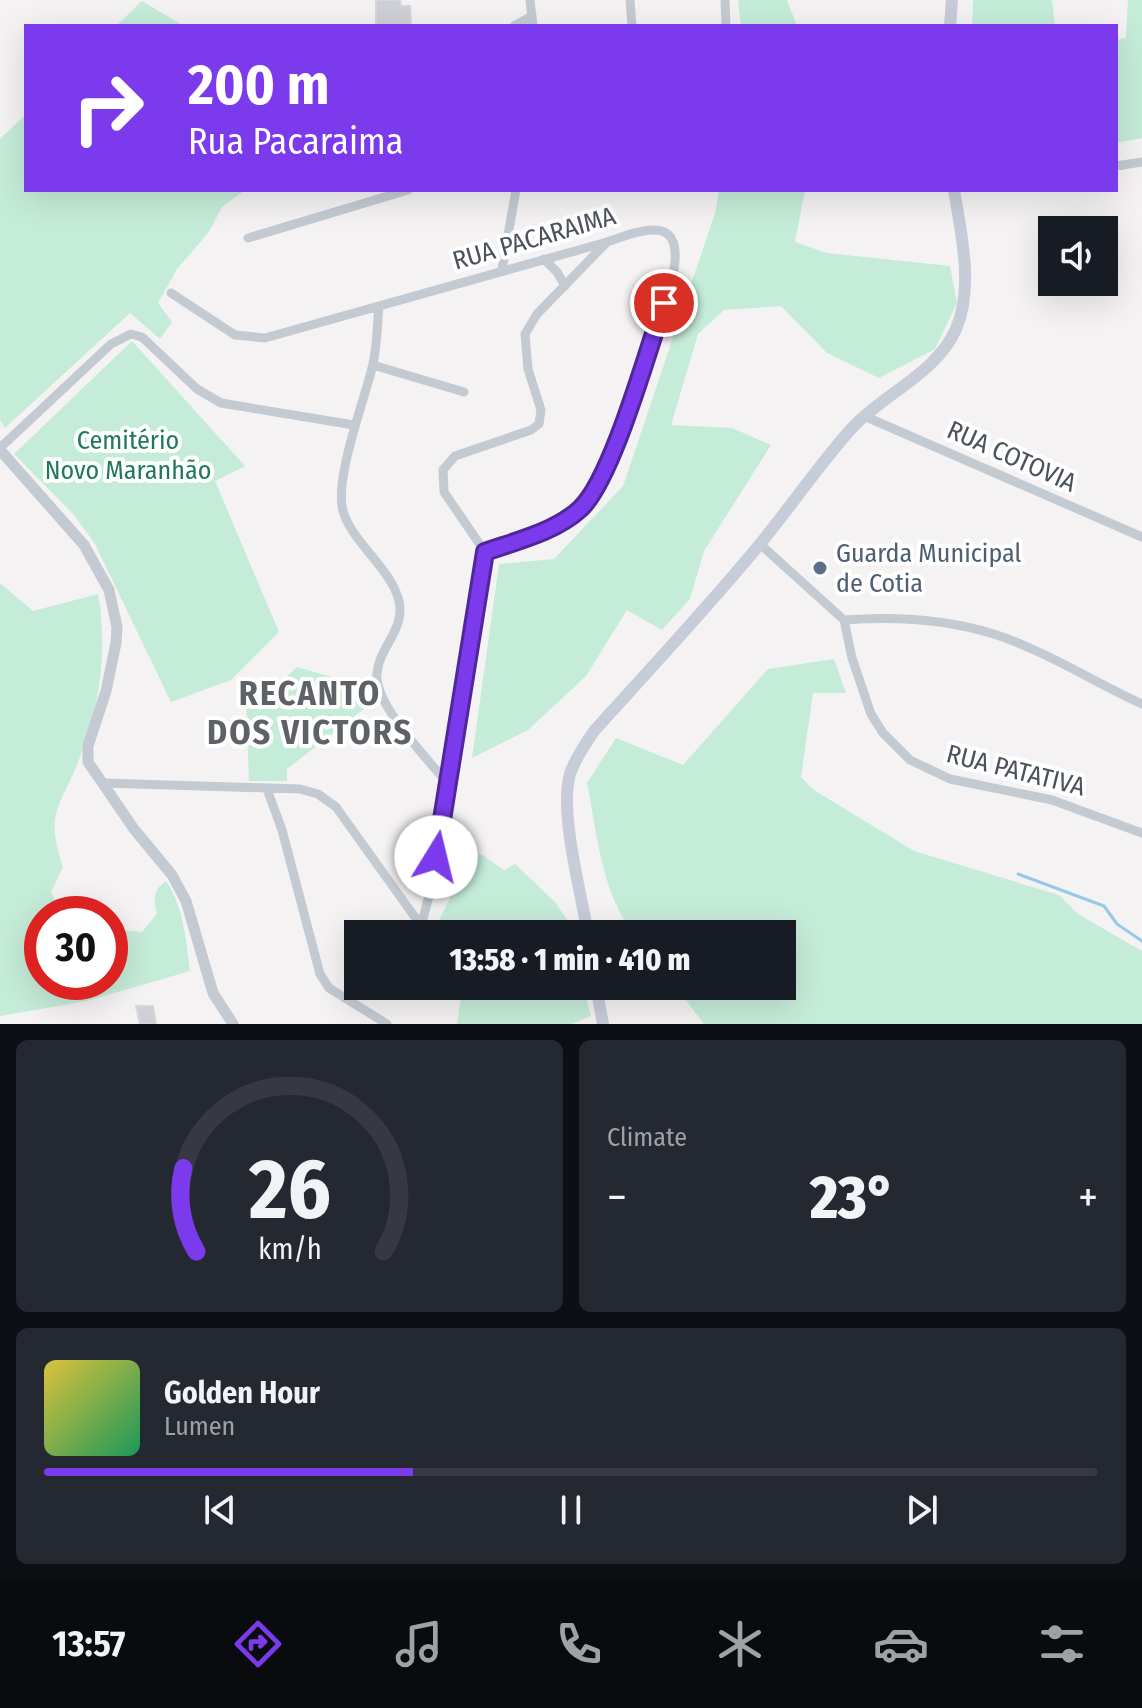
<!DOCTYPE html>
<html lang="en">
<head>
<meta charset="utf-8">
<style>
  :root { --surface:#171b24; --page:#242831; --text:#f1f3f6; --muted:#9ea1a6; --line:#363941; --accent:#7c3aed }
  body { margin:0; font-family:"Fira Sans Condensed",sans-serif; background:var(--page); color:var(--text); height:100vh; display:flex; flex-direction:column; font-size:30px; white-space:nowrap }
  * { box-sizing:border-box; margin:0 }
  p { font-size:26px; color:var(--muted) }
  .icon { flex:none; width:44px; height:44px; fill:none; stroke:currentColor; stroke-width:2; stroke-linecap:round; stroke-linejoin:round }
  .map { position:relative; height:1024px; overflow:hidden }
  .side { display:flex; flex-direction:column; gap:16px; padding:16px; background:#0d0f14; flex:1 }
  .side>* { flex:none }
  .banner { position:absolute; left:24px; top:24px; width:1094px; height:168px; border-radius:0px; box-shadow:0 8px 32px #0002; background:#7c3aed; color:#fff; overflow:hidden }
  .tools { position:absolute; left:1038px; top:216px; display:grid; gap:16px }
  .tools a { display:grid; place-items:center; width:80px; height:80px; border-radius:0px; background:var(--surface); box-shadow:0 8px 32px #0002; font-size:40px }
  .speed { position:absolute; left:24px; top:896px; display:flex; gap:16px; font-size:40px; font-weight:700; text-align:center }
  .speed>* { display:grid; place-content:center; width:104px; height:104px; border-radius:50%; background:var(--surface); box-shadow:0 8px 32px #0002; line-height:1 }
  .speed .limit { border:12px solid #d22; background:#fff; color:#111 }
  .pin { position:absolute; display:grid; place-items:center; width:68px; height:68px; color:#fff; margin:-34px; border:4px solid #fff; border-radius:50%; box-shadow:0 2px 8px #0007 }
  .me { position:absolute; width:88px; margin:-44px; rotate:9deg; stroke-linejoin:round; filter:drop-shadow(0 0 6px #0008) }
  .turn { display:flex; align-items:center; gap:28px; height:168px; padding:0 32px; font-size:36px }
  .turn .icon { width:104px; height:104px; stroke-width:2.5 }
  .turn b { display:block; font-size:56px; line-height:68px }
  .big { font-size:60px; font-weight:800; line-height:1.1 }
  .side .tile { flex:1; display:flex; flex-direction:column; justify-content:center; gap:12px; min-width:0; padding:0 28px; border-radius:12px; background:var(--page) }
  .side .dial { align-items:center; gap:0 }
  .dial svg { height:208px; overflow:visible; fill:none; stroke:var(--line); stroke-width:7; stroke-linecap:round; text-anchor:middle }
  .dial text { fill:var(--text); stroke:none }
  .song { display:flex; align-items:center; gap:24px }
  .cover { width:96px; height:96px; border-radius:12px; background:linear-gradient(135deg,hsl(50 70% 55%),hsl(150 70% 35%)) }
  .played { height:8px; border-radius:4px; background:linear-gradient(90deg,var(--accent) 35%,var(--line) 35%) }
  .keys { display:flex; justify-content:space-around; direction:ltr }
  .heat { display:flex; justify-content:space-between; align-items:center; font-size:44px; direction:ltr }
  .side .tiles { flex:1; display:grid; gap:16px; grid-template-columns:1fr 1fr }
  .tile:last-child { grid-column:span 2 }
  .trip { position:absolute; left:344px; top:920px; width:452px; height:80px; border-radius:0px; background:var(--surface); box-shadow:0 8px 32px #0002; font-weight:800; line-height:80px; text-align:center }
  .menu { display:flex; height:128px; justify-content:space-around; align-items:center; background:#090b0e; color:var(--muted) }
  .menu .icon { width:56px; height:56px }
  .menu .active { color:var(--accent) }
  .menu b { font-size:36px; color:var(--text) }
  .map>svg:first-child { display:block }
  .green { fill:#c5ecd9 }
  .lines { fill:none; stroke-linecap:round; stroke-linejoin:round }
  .stream { stroke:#96cae5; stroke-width:3 }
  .building { fill:#cfd0d5; stroke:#d6d7dc; stroke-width:2 }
  .minor { stroke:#c4cad2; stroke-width:9 }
  .tertiary { stroke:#c4cad2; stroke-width:11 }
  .secondary { stroke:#c6ccd8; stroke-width:12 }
  .route-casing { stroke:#51269a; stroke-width:20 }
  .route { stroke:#7c3aed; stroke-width:14 }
  .service-dot { fill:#5c6f8a; stroke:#fff; stroke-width:3 }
  .labels { text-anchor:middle; stroke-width:8; stroke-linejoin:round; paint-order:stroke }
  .street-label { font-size:26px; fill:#4b525d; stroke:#fff }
  .park-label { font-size:26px; fill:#207a59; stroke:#fff }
  .service-label { font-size:26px; fill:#4e5e75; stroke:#fff; text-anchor:start }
  .district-label { font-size:34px; font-weight:bold; letter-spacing:2px; fill:#5e6166; stroke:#fff }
</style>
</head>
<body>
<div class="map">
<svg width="1142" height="1024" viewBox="0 0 1142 1024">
  <rect width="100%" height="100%" fill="#f4f2f2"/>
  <!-- green -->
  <path class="green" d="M738,0H787L797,26H741Z
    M973,0H1052L1055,26H972Z
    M1128,0H1142V138L1116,143V40L1126,38Z
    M142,1L184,26H116Z
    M26,114V190H245L222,207L209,232L177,269L158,303L172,322L160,339L130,313L5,428L0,420V139Z
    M719,190H805L795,242L827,253L950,266L957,303L935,349L879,378L827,353L781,306L724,310L698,334L671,425L732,428L771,445L704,551L690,599L662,630L627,610L586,676L528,730L472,758L499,564L554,559L623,486L716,210Z
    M132,341L245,466L215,481L279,632L231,680L171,702L94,542L73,514L14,454Z
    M0,583L33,611L98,594C108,650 100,704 80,757C61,808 44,810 63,867L51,892L62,914H42V982H110V929L142,932L157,914C153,899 153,890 166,881C184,908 186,940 190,971L87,1001L0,1016Z
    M834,659L846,693H813L801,777L814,790L914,851L1059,895L1078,914L1142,951V1024H704L675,986H782V934H634C601,892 597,833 587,783L616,738L683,765L768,669Z
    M297,667L356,684L368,706L287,769V781H249L246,702L271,691Z
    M452,851L482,855L504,870L515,864L555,902L572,927L560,934H440L436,926L453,892Z
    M463,986H583L591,1016L572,1024H457Z"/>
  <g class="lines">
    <!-- stream -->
    <path class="stream" d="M1018,874L1104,906L1117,924L1142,941"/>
  </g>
  <!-- building -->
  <path class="building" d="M376,0H400L401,6H410L411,26H376Z
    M136,1006H153L156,1024H140Z"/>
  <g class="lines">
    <!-- minor -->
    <path class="minor" d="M530,0L533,26
      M630,0L632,26
      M725,0L726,26
      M514,26L532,16
      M1116,166L1142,162
      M248,238L408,190
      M544,259L557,272L565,286
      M502,269L516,190
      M171,293L235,335L265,338L607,242C646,228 685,214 673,275L606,469L590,499L569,518L485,552
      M379,307C377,327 377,349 372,368C364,401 334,480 343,511C352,544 400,575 400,610C400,633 379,650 377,673C374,705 428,759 448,784
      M373,365L464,392
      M864,416L1142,537
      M0,448L111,344L131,334L142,337L197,389L221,403L354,425
      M760,544L844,620L852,658L871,714L883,733L910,760L950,779L1052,800L1142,833
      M485,552L444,492L443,470L455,456L531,430L539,424L541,410L528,369L525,334L537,314L607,242
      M844,620C897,616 947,619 997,635C1047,652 1094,682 1142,704
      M103,783L300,789L318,794L336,807L427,934
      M267,789L282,830L320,974L329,988L387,1024
      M421,926L433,881L485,552"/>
    <!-- tertiary -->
    <path class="tertiary" d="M0,450L84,545L109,590L117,627L116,643L106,691L88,746V762L134,829L172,875L186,901L213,993L233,1024"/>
    <!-- secondary -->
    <path class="secondary" d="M950,26L952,0
      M588,934C581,893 559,812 570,774C575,758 585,745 594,731C650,669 707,608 760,544C791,506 819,465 851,429C883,394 937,373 956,329C974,288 961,232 954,190
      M596,986L603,1024"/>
  </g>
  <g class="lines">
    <!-- route casing -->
    <g class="route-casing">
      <path id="route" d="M436,857L485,552C516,541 555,532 580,509C612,480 648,349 664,303"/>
    </g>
    <!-- route -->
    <use href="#route" class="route"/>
  </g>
  <!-- markers -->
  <circle class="service-dot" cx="820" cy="568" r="8"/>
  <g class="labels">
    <!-- street labels -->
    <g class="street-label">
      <text transform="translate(534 238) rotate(-16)" y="9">RUA PACARAIMA</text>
      <text transform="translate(1012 456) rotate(24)" y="9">RUA COTOVIA</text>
      <text transform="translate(1016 770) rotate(14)" y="9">RUA PATATIVA</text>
    </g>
    <!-- park labels -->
    <g class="park-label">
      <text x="128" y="449">Cemitério<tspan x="128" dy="30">Novo Maranhão</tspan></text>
    </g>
    <!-- service labels -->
    <g class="service-label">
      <text x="836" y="562">Guarda Municipal<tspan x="836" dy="30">de Cotia</tspan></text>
    </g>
    <!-- district labels -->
    <g class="district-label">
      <text x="310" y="705">RECANTO<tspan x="310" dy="39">DOS VICTORS</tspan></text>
    </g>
  </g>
</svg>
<div class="tools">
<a><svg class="icon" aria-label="sound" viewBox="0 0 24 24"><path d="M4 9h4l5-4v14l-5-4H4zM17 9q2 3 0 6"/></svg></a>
</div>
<div class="speed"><div class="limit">30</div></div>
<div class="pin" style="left:664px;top:303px;background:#d93025"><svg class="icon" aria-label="arrive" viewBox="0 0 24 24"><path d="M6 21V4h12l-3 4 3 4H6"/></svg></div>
<svg class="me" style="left:436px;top:857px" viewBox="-20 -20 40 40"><circle r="19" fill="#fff"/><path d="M0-13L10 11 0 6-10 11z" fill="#7c3aed"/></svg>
<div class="trip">13:58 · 1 min · 410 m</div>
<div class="banner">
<div class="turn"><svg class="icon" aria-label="right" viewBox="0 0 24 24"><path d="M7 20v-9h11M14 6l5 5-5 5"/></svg><div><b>200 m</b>Rua Pacaraima</div></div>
</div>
</div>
<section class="side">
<div class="tiles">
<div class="tile dial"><svg viewBox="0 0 100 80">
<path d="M14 69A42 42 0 1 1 86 69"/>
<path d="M14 69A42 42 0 0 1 9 37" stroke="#7c3aed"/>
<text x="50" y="56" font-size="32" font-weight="700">26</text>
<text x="50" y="72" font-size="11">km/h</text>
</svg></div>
<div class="tile"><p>Climate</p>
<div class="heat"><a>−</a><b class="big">23°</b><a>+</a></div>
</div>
<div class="tile">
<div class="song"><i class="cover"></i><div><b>Golden Hour</b><p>Lumen</p></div></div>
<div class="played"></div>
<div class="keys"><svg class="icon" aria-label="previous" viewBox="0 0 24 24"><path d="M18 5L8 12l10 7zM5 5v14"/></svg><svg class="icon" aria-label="pause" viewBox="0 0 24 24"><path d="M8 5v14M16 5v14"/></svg><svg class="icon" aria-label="next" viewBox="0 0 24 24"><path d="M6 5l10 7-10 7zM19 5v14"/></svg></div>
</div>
</div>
</section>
<nav class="menu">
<b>13:57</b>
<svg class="icon active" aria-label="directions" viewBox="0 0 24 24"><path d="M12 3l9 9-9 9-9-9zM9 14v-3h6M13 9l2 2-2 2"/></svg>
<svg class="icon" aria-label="music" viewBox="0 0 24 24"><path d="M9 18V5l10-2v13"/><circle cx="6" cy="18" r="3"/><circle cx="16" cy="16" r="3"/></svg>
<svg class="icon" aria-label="phone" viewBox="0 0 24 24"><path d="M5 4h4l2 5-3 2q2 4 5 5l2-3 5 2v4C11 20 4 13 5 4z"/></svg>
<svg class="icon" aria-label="climate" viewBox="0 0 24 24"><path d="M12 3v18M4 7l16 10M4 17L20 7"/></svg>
<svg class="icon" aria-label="car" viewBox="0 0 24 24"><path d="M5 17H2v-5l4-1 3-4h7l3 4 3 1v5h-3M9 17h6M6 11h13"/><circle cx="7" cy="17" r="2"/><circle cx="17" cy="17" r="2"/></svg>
<svg class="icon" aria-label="filters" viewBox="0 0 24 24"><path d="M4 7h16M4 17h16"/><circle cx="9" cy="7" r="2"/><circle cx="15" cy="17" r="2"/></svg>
</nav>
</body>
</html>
